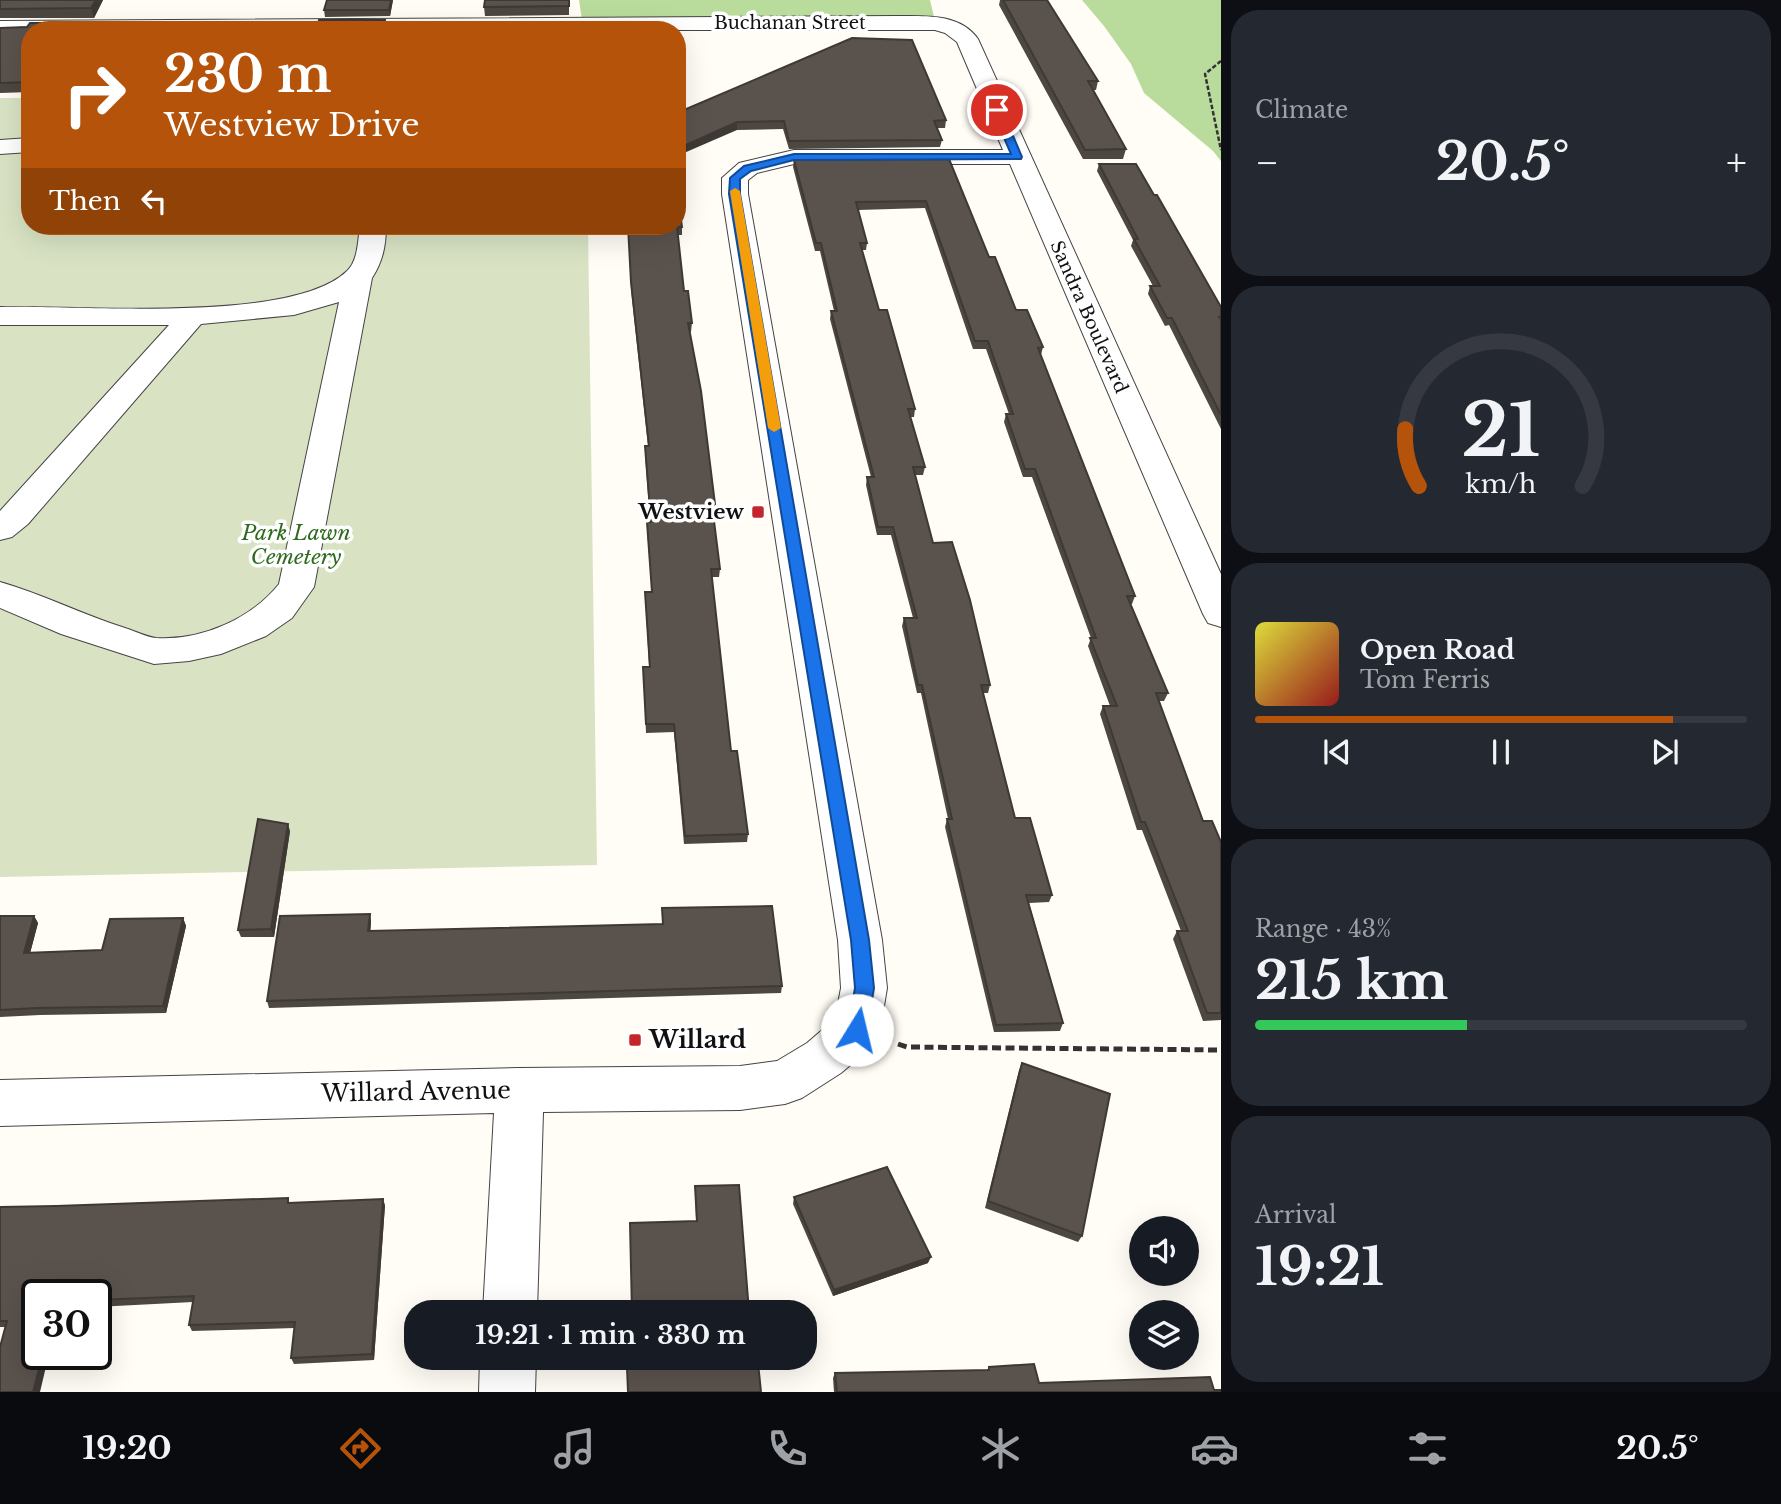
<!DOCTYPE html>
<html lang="en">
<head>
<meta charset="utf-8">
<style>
  :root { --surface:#171b24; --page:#242831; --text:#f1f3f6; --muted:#9ea1a6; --line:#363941; --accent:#b45309 }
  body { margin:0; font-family:"Libre Baskerville",serif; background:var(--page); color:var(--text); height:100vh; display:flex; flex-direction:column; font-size:26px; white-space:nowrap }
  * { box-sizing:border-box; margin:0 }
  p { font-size:23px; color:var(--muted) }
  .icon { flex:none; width:38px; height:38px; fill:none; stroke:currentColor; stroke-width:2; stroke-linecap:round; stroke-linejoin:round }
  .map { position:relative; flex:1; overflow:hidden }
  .panel { display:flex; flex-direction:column; gap:10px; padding:10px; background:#0d0f14; width:560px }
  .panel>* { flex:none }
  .guide { position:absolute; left:21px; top:21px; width:665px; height:214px; border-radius:28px; box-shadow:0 7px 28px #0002; background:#b45309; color:#fff; overflow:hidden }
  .controls { position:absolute; left:1129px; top:1216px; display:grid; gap:14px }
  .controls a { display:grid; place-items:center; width:70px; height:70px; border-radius:50%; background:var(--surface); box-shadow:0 7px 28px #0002; font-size:35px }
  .speed { position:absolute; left:21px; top:1279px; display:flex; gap:14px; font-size:35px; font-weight:700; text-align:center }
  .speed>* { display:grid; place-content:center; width:91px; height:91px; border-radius:50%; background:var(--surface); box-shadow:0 7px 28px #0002; line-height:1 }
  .speed .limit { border:4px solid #111; border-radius:10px; background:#fff; color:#111 }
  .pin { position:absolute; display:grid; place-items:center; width:60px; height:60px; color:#fff; margin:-30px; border:4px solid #fff; border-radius:50%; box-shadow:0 2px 7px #0007 }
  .me { position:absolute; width:77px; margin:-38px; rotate:9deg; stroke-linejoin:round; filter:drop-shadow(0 0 5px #0008) }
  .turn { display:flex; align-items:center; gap:24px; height:147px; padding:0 28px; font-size:32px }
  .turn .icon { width:91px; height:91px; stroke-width:2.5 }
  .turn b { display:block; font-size:49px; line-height:60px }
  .then { display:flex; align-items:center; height:66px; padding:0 28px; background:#0003; gap:14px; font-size:26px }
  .big { font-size:52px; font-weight:700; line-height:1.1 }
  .panel .tile { flex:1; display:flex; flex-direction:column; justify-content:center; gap:10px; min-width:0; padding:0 24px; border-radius:28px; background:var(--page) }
  .panel .dial { align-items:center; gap:0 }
  .dial svg { height:182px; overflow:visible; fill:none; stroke:var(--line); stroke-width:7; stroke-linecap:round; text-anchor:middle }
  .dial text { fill:var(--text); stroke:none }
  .song { display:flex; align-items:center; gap:21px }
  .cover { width:84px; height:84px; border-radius:10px; background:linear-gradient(135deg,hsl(60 70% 55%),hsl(0 70% 35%)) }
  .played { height:7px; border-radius:4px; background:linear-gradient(90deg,var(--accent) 85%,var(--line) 85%) }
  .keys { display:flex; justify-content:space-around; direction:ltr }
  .heat { display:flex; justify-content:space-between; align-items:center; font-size:38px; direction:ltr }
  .charge { height:10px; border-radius:5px; background:linear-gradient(90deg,#34c759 43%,var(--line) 0) }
  .trip { position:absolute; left:404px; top:1300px; width:413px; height:70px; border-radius:28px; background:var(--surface); box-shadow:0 7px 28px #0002; font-weight:700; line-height:70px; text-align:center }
  .dock { display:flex; height:112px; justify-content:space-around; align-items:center; background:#090b0e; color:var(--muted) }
  .dock .icon { width:49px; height:49px }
  .dock .on { color:var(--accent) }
  .dock b { font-size:32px; color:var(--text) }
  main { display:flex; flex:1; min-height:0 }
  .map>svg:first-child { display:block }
  .forest { fill:#b9dc9c }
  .cemetery { fill:#d9e3c4 }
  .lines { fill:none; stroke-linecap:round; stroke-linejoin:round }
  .minor-casing { stroke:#444; stroke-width:2 }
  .path-far1 { stroke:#333; stroke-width:2.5; stroke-dasharray:4.5 2; stroke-linecap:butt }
  .path { stroke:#333; stroke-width:5; stroke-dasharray:9 4.5; stroke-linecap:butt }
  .minor { fill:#fff; fill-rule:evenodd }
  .wall { fill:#4d4742 }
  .shaded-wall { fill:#3f3936 }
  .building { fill:#5a524d; stroke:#3f3936; stroke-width:2 }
  .route { fill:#1a73e8; stroke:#114b97; stroke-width:2 }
  .slow { fill:#f59e0b }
  .poi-dot { fill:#c4262e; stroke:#fff; stroke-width:2.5 }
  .labels { text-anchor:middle; stroke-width:7; stroke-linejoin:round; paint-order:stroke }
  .far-street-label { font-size:18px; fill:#111; stroke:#fff }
  .poi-label { font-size:21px; font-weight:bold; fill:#111; stroke:#fff; text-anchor:end }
  .park-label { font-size:21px; font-style:italic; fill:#2f6b1f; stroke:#fff }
  .near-poi-label { font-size:24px; font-weight:bold; fill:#111; stroke:#fff; text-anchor:start }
  .near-street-label { font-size:24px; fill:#111; stroke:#fff }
</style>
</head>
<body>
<main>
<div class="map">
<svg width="1221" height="1392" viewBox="0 0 1221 1392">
  <rect width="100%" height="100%" fill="#fffdf5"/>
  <!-- forest -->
  <path class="forest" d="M579,0H930L936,25L583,26Z
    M1082,0H1221V161L1213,151L1144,93L1131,64L1104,26Z"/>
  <!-- cemetery -->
  <path class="cemetery" d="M0,98H30V226H588L597,865L0,877Z"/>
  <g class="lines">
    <!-- minor casing -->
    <g class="minor-casing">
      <path id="minor" d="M897,16C925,16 960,13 978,39L1221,574V627L1208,623L1203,614L1010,164H794L757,173L748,180V194L882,940L887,988L880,1030L874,1045L841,1073L802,1098L785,1104L740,1110L543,1112L537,1312H483L494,1113L0,1126V1080L519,1068L740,1066L777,1061L807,1043L835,1019L841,988L838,940L722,194V178L739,163L794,150H1003L957,42L945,33L935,30H30V34L0,35V21Z
        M30,138V152L0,154V140Z
        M360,226H386C386,245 383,261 372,278L314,587L292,618L266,636L221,654L189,661L154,664L61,634L0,608V582C43,594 83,615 125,628C135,631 146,637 156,638C201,641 251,619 279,584L339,302L294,315L201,324L28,524L12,537L0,540V511L169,325H0V307C80,305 292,324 347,271C358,261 358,240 360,226Z
        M480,1358H536L535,1392H479Z"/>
    </g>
    <!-- path-far1 -->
    <path class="path-far1" d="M1221,61L1205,74L1221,150"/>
    <!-- path -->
    <path class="path" d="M898,1044L907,1047L1221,1050"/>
    <!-- minor -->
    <use href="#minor" class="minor"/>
  </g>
  <!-- wall -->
  <path class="wall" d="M0,0H103L94,18H0Z
    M327,0H393L390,16L325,17L324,10Z
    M569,0V15L485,16L484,7Z
    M1000,0H1047L1098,81L1096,90H1093L1126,149L1123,159H1083L999,5Z
    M84,23L85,30H30V92L0,93V28Z
    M677,113L946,120L945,128H937L942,140L940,147L789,149L783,129L737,130Z
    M949,159L989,257L1016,310L1043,347L1041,355L1135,596L1132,604H1130L1168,693L1164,701H1159L1203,821L1221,842V1020L1203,1021L1173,939L1177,931H1181L1142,830H1137L1100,714L1103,706H1110L1088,646L1091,638L1032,477H1023L1004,422L1006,414H1009L986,349H973L925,208L858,210L867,243L866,250H862L879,310L915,409L914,417H910L925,467L923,475H915L933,543L990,685L988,693H983L1015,818L1052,895L1049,902L1029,903L1063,1023L1060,1031L994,1032L945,827L947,819H948L921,693H917L902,626L904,618H913L891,535H877L866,485L867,477H871L830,319L831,311H834L820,251H815L793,167L794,160Z
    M1099,164L1154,195L1221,307V429L1169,325L1165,326L1148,294L1150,286H1153L1131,246L1133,240L1097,171Z
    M628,226L682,227V235H678L684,291L692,323L691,332H690L715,504L714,513H713L720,569L719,577H712L731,751L748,834L747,842L684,844L674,732L646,733L643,667H649L645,592H652L647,530V522H650L645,455V446H648L631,290Z
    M290,831L274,937H241L238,930Z
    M662,908L782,986L781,993L269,1008L267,1001L370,914L371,922L370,931L662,924Z
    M0,916H34L38,923L30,953L102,950L183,918L186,926L166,1013L40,1015L0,1017Z
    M1022,1063L1082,1236L1078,1242L985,1208L1019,1070Z
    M695,1186L749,1312L696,1221Z
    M794,1197L928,1263L833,1296L793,1204Z
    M290,1203L385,1205L374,1360L294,1364L291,1358L295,1328L192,1331L189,1325L193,1302L96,1307V1295H37L5,1327H0V1207Z
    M989,1367L1039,1383L1214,1390L1221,1392H834L833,1378L835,1373L987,1370Z"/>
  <!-- shaded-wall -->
  <path class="shaded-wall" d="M96,0H103L94,18L91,8Z
    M391,0H393L390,16L389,10Z
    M737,122V130L677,156V149Z
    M288,824L290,831L274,937L271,929Z
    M370,914L371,922L370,938L368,931Z
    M34,916L38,923L28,961L24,953Z
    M183,918L186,926L166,1013L163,1006Z
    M383,1199L385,1205L374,1360L372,1354Z
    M931,1257L928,1263L833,1296L834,1290Z
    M43,1354H49L40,1392H33Z"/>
  <!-- building -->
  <path class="building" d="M0,0H96L91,8L0,9Z
    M327,0H391L389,10H324Z
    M485,0H569V6L484,7Z
    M1003,0H1047L1098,81H1088L1126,149L1085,150Z
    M319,20H385L383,30H316Z
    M30,23H84L80,30H30V82L0,83V28L27,27Z
    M483,23H569V30H482Z
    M852,38L912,40L946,120L934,121L942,140L789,141L784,121L737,122L677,149V113Z
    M949,159L989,257H995L1016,310H1027L1043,347L1038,348L1135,596H1127L1168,693H1156L1203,821H1212L1221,842V1013H1207L1177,931H1188L1145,822H1141L1103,706H1117L1090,638H1096L1035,469H1025L1006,414H1013L988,341H975L926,201L856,202L867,243H860L879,310H887L915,409H908L925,467H913L933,543L952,542L970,600L990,685H981L1015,818H1030L1052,895H1026L1063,1023L996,1025L947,819H952L922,685H918L904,618H917L893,527H878L867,477H874L831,311H837L821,243H816L794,160Z
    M1099,164H1136L1154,195H1157L1221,307V317H1219L1221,320V415L1172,318H1167L1150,286H1160L1134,239H1138Z
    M677,190L682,227H677L684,291H688L692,323H688L701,391L715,504L712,505L720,569H711L731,751H737L748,834L685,836L674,724H646L643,667H650L645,592H652L647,522H651L645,446H649L631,282L628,226H677Z
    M258,819L288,824L271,929L238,930Z
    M772,906L782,986L267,1001L280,916L370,914L368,931L663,924L662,908Z
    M0,916H34L24,953L102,950L110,919L183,918L163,1006L36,1008L0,1010Z
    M1022,1063L1110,1094L1082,1236L988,1201Z
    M887,1167L931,1257L834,1290L794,1197Z
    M739,1185L749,1312H632L630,1223L697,1221L695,1186Z
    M288,1198V1203L383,1199L372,1354L291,1358L295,1322L189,1325L194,1296L96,1300V1295H37V1354H43L33,1392H0V1347L7,1321H0V1207L56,1206Z
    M633,1358H753V1364L758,1363L761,1392H628L627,1367H634Z
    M1034,1364L1039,1383L1210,1377L1214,1390H1221V1392H837L835,1373L989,1370V1367Z"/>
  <!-- route -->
  <path class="route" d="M997,107L1002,110L1022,157L1021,159L794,160L751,171L740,179V194L869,940L874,988L867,1030L864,1036L857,1039L850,1036L848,1030L855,988L851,940L729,194L730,178L744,166L794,154H1011L992,110Z"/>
  <!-- slow -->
  <path class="slow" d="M735,188L740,191L781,428L774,432L768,428L730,191Z"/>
  <!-- markers -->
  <g class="poi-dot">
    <rect x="751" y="505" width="14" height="14" rx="3.5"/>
    <rect x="628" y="1033" width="14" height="14" rx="3.5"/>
  </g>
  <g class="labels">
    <!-- far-street labels -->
    <g class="far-street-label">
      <text x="790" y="29">Buchanan Street</text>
      <text transform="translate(1089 317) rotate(66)" y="6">Sandra Boulevard</text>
    </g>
    <!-- poi labels -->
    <g class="poi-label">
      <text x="744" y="519">Westview</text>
    </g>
    <!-- park labels -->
    <g class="park-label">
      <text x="296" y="540">Park Lawn<tspan x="296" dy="24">Cemetery</tspan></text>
    </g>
    <!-- near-poi labels -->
    <g class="near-poi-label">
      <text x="649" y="1048">Willard</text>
    </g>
    <!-- near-street labels -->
    <g class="near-street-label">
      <text transform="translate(416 1092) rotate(-1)" y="8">Willard Avenue</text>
    </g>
  </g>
</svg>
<div class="controls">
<a><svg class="icon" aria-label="sound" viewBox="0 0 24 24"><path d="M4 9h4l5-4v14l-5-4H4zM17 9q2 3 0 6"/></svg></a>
<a><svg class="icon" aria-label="layers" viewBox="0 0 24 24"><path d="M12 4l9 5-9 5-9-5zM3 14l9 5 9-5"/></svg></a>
</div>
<div class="speed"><div class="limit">30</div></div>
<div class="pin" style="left:997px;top:110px;background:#d93025"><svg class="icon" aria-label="arrive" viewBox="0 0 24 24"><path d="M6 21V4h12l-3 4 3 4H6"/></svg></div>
<svg class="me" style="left:857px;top:1030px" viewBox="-20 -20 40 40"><circle r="19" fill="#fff"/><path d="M0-13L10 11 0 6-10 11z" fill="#1a73e8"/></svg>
<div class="trip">19:21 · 1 min · 330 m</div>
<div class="guide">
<div class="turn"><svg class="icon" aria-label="right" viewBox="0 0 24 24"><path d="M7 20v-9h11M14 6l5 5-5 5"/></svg><div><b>230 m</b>Westview Drive</div></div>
<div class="then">Then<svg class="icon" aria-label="left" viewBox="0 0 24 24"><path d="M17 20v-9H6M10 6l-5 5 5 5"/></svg></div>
</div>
</div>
<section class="panel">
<div class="tile"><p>Climate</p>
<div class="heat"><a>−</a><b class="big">20.5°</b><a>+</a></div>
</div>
<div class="tile dial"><svg viewBox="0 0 100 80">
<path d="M14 69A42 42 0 1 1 86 69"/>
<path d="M14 69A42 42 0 0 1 8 44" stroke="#b45309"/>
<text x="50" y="56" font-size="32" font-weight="700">21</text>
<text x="50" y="72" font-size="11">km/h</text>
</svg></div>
<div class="tile">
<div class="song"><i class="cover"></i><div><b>Open Road</b><p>Tom Ferris</p></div></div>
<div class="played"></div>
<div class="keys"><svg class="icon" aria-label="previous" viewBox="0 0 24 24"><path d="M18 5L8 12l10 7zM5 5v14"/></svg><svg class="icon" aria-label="pause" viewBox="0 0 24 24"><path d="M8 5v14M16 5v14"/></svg><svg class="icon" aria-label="next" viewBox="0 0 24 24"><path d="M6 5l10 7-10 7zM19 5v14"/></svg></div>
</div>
<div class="tile"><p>Range · 43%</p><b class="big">215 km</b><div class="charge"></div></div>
<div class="tile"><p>Arrival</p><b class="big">19:21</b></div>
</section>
</main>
<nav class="dock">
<b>19:20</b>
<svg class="icon on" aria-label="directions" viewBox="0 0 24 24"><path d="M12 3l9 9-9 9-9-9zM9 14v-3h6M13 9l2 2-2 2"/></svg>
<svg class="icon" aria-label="music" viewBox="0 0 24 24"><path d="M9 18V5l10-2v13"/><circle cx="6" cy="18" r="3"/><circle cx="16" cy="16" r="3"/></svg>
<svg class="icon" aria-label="phone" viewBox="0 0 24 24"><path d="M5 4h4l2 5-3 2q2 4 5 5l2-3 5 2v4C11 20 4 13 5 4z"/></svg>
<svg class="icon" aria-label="climate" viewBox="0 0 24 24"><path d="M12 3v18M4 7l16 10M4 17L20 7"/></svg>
<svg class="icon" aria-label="car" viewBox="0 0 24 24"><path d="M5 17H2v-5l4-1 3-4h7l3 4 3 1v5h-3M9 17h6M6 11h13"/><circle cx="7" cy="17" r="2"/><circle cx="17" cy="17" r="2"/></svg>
<svg class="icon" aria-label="filters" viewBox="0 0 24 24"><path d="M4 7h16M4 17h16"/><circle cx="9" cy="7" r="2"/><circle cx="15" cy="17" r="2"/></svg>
<b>20.5°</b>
</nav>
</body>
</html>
